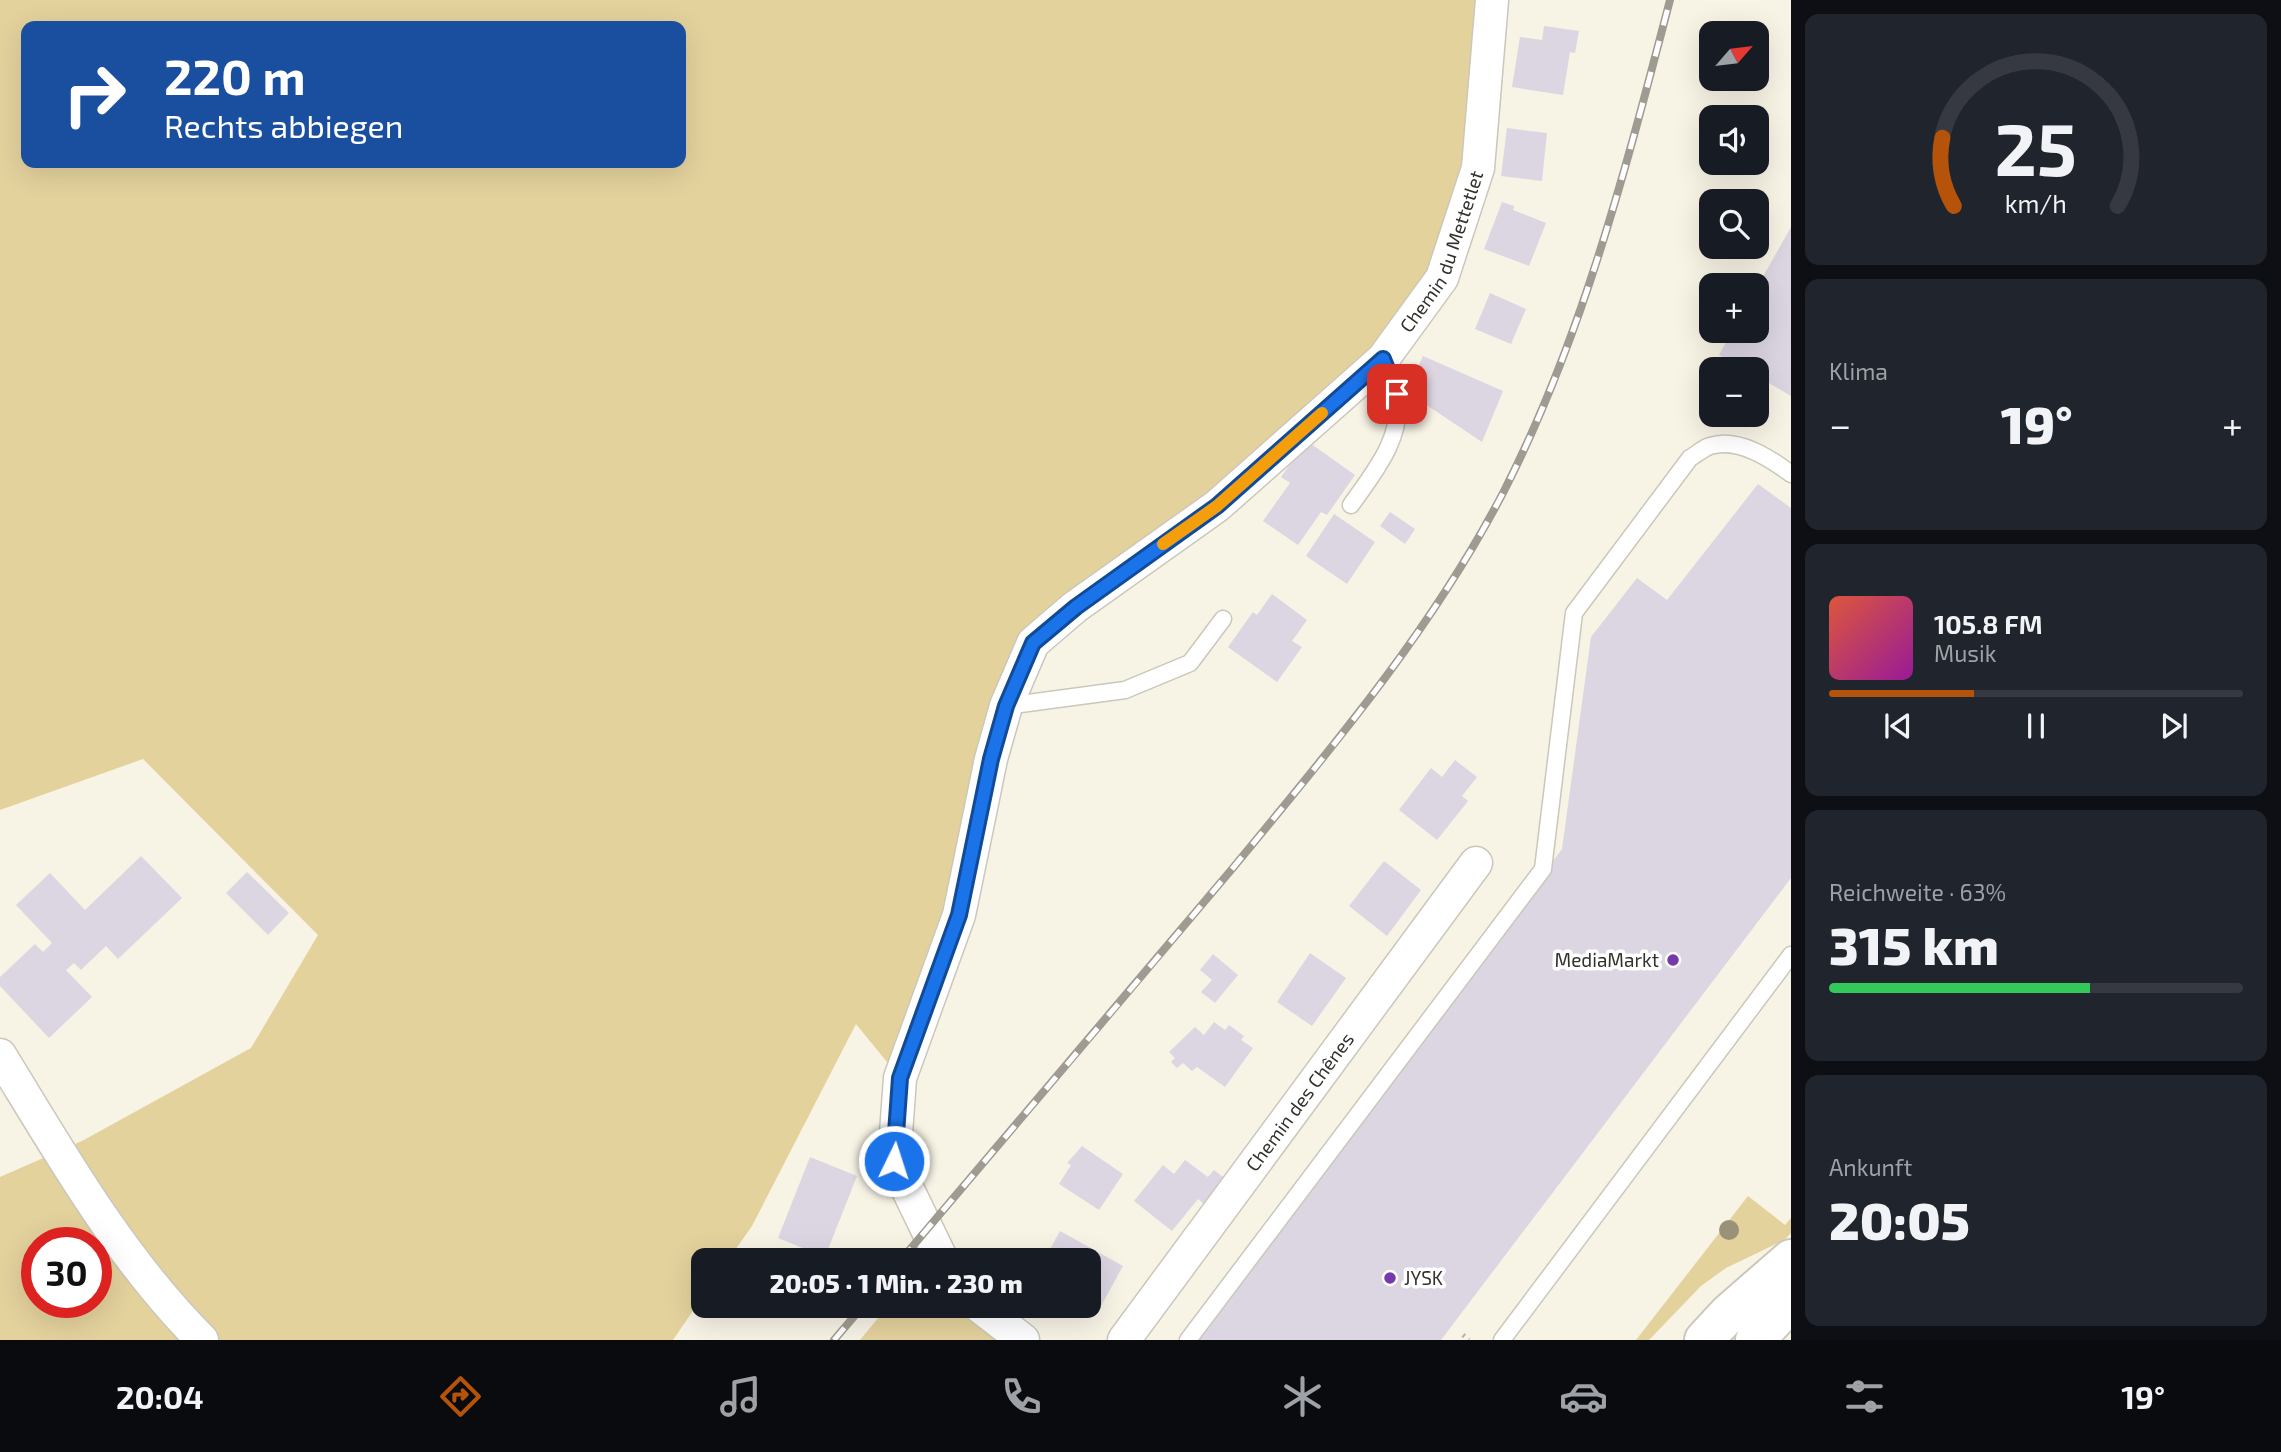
<!DOCTYPE html>
<html lang="de">
<head>
<meta charset="utf-8">
<style>
  :root { --surface:#171b24; --page:#20242c; --text:#f1f3f6; --muted:#9ea1a6; --line:#363941; --accent:#b45309 }
  body { margin:0; font-family:"Exo 2",sans-serif; background:var(--page); color:var(--text); height:100vh; display:flex; flex-direction:column; font-size:26px; white-space:nowrap }
  * { box-sizing:border-box; margin:0 }
  p { font-size:23px; color:var(--muted) }
  .icon { flex:none; width:38px; height:38px; fill:none; stroke:currentColor; stroke-width:2; stroke-linecap:round; stroke-linejoin:round }
  .map { position:relative; flex:1; overflow:hidden }
  .panel { display:flex; flex-direction:column; gap:14px; padding:14px; background:#0d0f14; width:490px }
  .panel>* { flex:none }
  .guide { position:absolute; left:21px; top:21px; width:665px; height:147px; border-radius:14px; box-shadow:0 7px 28px #0002; background:#1a4fa0; color:#fff; overflow:hidden }
  .needle { width:46px; rotate:62deg }
  .controls { position:absolute; left:1699px; top:21px; display:grid; gap:14px }
  .controls a { display:grid; place-items:center; width:70px; height:70px; border-radius:14px; background:var(--surface); box-shadow:0 7px 28px #0002; font-size:35px }
  .speed { position:absolute; left:21px; top:1227px; display:flex; gap:14px; font-size:35px; font-weight:700; text-align:center }
  .speed>* { display:grid; place-content:center; width:91px; height:91px; border-radius:50%; background:var(--surface); box-shadow:0 7px 28px #0002; line-height:1 }
  .speed .limit { border:10px solid #d22; background:#fff; color:#111 }
  .pin { position:absolute; display:grid; place-items:center; width:60px; height:60px; color:#fff; margin:-30px; border-radius:14px; box-shadow:0 4px 10px #0006 }
  .me { position:absolute; width:77px; margin:-38px; rotate:4deg; stroke-linejoin:round; filter:drop-shadow(0 0 5px #0008) }
  .turn { display:flex; align-items:center; gap:24px; height:147px; padding:0 28px; font-size:32px }
  .turn .icon { width:91px; height:91px; stroke-width:2.5 }
  .turn b { display:block; font-size:49px; line-height:60px }
  .big { font-size:52px; font-weight:800; line-height:1.1 }
  .panel .tile { flex:1; display:flex; flex-direction:column; justify-content:center; gap:10px; min-width:0; padding:0 24px; border-radius:14px; background:var(--page) }
  .panel .dial { align-items:center; gap:0 }
  .dial svg { height:182px; overflow:visible; fill:none; stroke:var(--line); stroke-width:7; stroke-linecap:round; text-anchor:middle }
  .dial text { fill:var(--text); stroke:none }
  .song { display:flex; align-items:center; gap:21px }
  .cover { width:84px; height:84px; border-radius:10px; background:linear-gradient(135deg,hsl(10 70% 55%),hsl(300 70% 35%)) }
  .played { height:7px; border-radius:4px; background:linear-gradient(90deg,var(--accent) 35%,var(--line) 35%) }
  .keys { display:flex; justify-content:space-around; direction:ltr }
  .heat { display:flex; justify-content:space-between; align-items:center; font-size:38px; direction:ltr }
  .charge { height:10px; border-radius:5px; background:linear-gradient(90deg,#34c759 63%,var(--line) 0) }
  .trip { position:absolute; left:691px; top:1248px; width:410px; height:70px; border-radius:14px; background:var(--surface); box-shadow:0 7px 28px #0002; font-weight:800; line-height:70px; text-align:center }
  .tabs { display:flex; height:112px; justify-content:space-around; align-items:center; background:#090b0e; color:var(--muted) }
  .tabs .icon { width:49px; height:49px }
  .tabs .selected { color:var(--accent) }
  .tabs b { font-size:32px; color:var(--text) }
  main { display:flex; flex:1; min-height:0 }
  .map>svg:first-child { display:block }
  .green { fill:#e4d29d; fill-rule:evenodd }
  .building { fill:#dbd6e2 }
  .lines { fill:none; stroke-linecap:round; stroke-linejoin:round }
  .service-casing { stroke:#cbc7ba; stroke-width:19 }
  .minor-casing { stroke:#cbc7ba; stroke-width:35 }
  .secondary-casing { stroke:#cbc7ba; stroke-width:42 }
  .path { stroke:#b1aea3; stroke-width:4.5; stroke-dasharray:2 5; stroke-linecap:butt }
  .service { stroke:#fff; stroke-width:16 }
  .minor { stroke:#fff; stroke-width:32 }
  .secondary { stroke:#fff; stroke-width:38 }
  .rail-casing { stroke:#9f9b92; stroke-width:8 }
  .rail { stroke:#fff; stroke-width:5; stroke-dasharray:16; stroke-linecap:butt }
  .tree { fill:#9a9278 }
  .route-casing { stroke:#114b97; stroke-width:18 }
  .route { stroke:#1a73e8; stroke-width:12 }
  .slow { stroke:#f59e0b; stroke-width:12 }
  .poi-dot { fill:#7738ac; stroke:#fff; stroke-width:2.5 }
  .labels { text-anchor:middle; stroke-width:7; stroke-linejoin:round; paint-order:stroke }
  .street-label { font-size:19px; fill:#33312c; stroke:#fff }
  .poi-label { font-size:19px; fill:#33312c; stroke:#fff; text-anchor:end }
</style>
</head>
<body>
<main>
<div class="map">
<svg width="1791" height="1340" viewBox="0 0 1791 1340">
  <rect width="100%" height="100%" fill="#f7f3e5"/>
  <!-- green -->
  <path class="green" d="M0,0H1492L1442,278L1383,359L1033,643L900,1078L856,1024L752,1226L728,1260H704L703,1296L673,1340H0V1177L82,1141L251,1048L318,935L143,759L0,810ZM26,26H681V163H26ZM37,1242H96V1302H37Z
    M1748,1196L1785,1225L1791,1218V1233L1784,1240L1726,1268L1701,1286L1649,1340H1636Z
    M888,1306H966L1010,1340H860Z"/>
  <!-- building -->
  <path class="building" d="M1544,26L1579,31L1575,53L1570,52L1563,95L1512,87L1520,37L1542,40Z
    M1507,128L1547,133L1542,181L1501,176Z
    M1502,202L1514,206L1513,210L1546,223L1529,266L1484,249Z
    M1791,227V396L1757,376V369H1745L1719,355L1732,331H1757V287Z
    M1490,293L1526,309L1511,344L1475,329Z
    M1423,356L1503,391L1482,442L1422,402L1409,387Z
    M1307,441L1355,475L1327,515L1321,512L1298,545L1263,521L1290,483L1281,477Z
    M1758,484L1791,508V878L1441,1340H1194L1562,849L1591,637L1637,578L1667,600Z
    M1390,512L1415,529L1405,544L1380,526Z
    M1334,514L1375,542L1347,584L1306,556Z
    M1272,594L1307,620L1292,641L1302,647L1277,682L1228,647L1253,612L1257,615Z
    M1455,760L1477,777L1462,796L1468,801L1437,840L1399,810L1431,768L1442,777Z
    M141,856L182,898L118,959L106,946L81,970L74,963L66,970L92,997L49,1038L0,986V977L35,944L43,952L52,943L16,905L50,873L85,910Z
    M1384,861L1421,890L1387,936L1349,906Z
    M247,872L289,913L268,935L226,893Z
    M1310,953L1346,978L1312,1026L1277,1002Z
    M1213,954L1238,975L1215,1003L1201,992L1212,980L1200,970Z
    M1214,1022L1225,1030L1229,1025L1244,1036L1241,1040L1253,1048L1225,1087L1197,1067L1192,1071L1183,1063L1177,1068L1171,1062L1175,1058L1169,1052L1195,1027L1204,1035Z
    M1082,1146L1123,1174L1099,1210L1059,1184L1071,1165L1067,1163Z
    M810,1157L857,1176L825,1257L778,1238Z
    M1185,1160L1208,1177L1214,1170L1227,1180L1206,1206L1198,1199L1172,1231L1134,1201L1163,1165L1174,1174Z
    M1060,1231L1123,1266L1101,1306L1088,1299V1260H1044Z"/>
  <g class="lines">
    <!-- service casing -->
    <g class="service-casing">
      <path id="service" d="M1351,505C1374,472 1403,439 1397,395C1395,384 1388,370 1383,359
        M1006,706L1125,690L1190,663L1223,619
        M1188,1340L1543,869L1574,613L1690,458C1696,455 1703,448 1710,446C1738,437 1770,458 1791,474
        M1502,1340L1791,955"/>
    </g>
    <!-- minor casing -->
    <g class="minor-casing">
      <g id="minor">
        <path d="M0,1055C61,1154 119,1257 202,1340"/>
        <path id="s1" d="M942,1260L894,1161L900,1078L959,915L991,759L1006,706L1033,643L1075,607L1217,506L1383,359L1442,278L1478,168L1492,0"/>
        <path d="M979,1306L1023,1340"/>
        <path id="s2" d="M1124,1340L1476,863"/>
      </g>
    </g>
    <!-- secondary casing -->
    <g class="secondary-casing">
      <path id="secondary" d="M1704,1340L1729,1313L1791,1259
        M1755,1340L1791,1302"/>
    </g>
    <!-- path -->
    <path class="path" d="M1463,1335L1469,1340"/>
    <!-- service -->
    <use href="#service" class="service"/>
    <!-- minor -->
    <use href="#minor" class="minor"/>
    <!-- secondary -->
    <use href="#secondary" class="secondary"/>
    <!-- rail casing -->
    <g class="rail-casing">
      <path id="rail" d="M901,1260C1011,1130 1122,1000 1232,869C1331,749 1432,630 1504,491C1583,336 1626,168 1670,0
        M834,1340L863,1306"/>
    </g>
    <!-- rail -->
    <use href="#rail" class="rail"/>
  </g>
  <!-- trees -->
  <circle class="tree" cx="1729" cy="1230" r="10"/>
  <g class="lines">
    <!-- route casing -->
    <g class="route-casing">
      <path id="route" d="M894,1161L900,1078L959,915L991,759L1006,706L1033,643L1076,607L1217,506L1383,359L1397,394"/>
    </g>
    <!-- route -->
    <use href="#route" class="route"/>
    <!-- slow -->
    <path class="slow" d="M1163,544L1217,506L1322,413"/>
  </g>
  <!-- markers -->
  <g class="poi-dot">
    <circle cx="1673" cy="960" r="7"/>
    <circle cx="1390" cy="1278" r="7"/>
  </g>
  <g class="labels">
    <!-- street labels -->
    <g class="street-label">
      <text dy="7" stroke="none"><textPath href="#s1" startOffset="1225">Chemin du Mettetlet</textPath></text>
      <text dy="7" stroke="none"><textPath href="#s2" startOffset="296">Chemin des Chênes</textPath></text>
    </g>
    <!-- poi labels -->
    <g class="poi-label">
      <text x="1659" y="967">MediaMarkt</text>
      <text x="1404" y="1285" text-anchor="start">JYSK</text>
    </g>
  </g>
</svg>
<div class="controls">
<a><svg class="needle" viewBox="-14 -14 28 28"><path d="M0-13l5 13h-10z" fill="#e53935"/><path d="M0 13l5-13h-10z" fill="#9ea1a6"/></svg></a>
<a><svg class="icon" aria-label="sound" viewBox="0 0 24 24"><path d="M4 9h4l5-4v14l-5-4H4zM17 9q2 3 0 6"/></svg></a>
<a><svg class="icon" aria-label="search" viewBox="0 0 24 24"><circle cx="10" cy="10" r="6"/><path d="M15 15l6 6"/></svg></a>
<a>+</a>
<a>−</a>
</div>
<div class="speed"><div class="limit">30</div></div>
<div class="pin" style="left:1397px;top:394px;background:#d93025"><svg class="icon" aria-label="arrive" viewBox="0 0 24 24"><path d="M6 21V4h12l-3 4 3 4H6"/></svg></div>
<svg class="me" style="left:894px;top:1161px" viewBox="-20 -20 40 40"><circle r="17" fill="#1a73e8" stroke="#fff" stroke-width="3"/><path d="M0-11L8 9 0 5-8 9z" fill="#fff"/></svg>
<div class="trip">20:05 · 1 Min. · 230 m</div>
<div class="guide">
<div class="turn"><svg class="icon" aria-label="right" viewBox="0 0 24 24"><path d="M7 20v-9h11M14 6l5 5-5 5"/></svg><div><b>220 m</b>Rechts abbiegen</div></div>
</div>
</div>
<section class="panel">
<div class="tile dial"><svg viewBox="0 0 100 80">
<path d="M14 69A42 42 0 1 1 86 69"/>
<path d="M14 69A42 42 0 0 1 9 39" stroke="#b45309"/>
<text x="50" y="56" font-size="32" font-weight="700">25</text>
<text x="50" y="72" font-size="11">km/h</text>
</svg></div>
<div class="tile"><p>Klima</p>
<div class="heat"><a>−</a><b class="big">19°</b><a>+</a></div>
</div>
<div class="tile">
<div class="song"><i class="cover"></i><div><b>105.8 FM</b><p>Musik</p></div></div>
<div class="played"></div>
<div class="keys"><svg class="icon" aria-label="previous" viewBox="0 0 24 24"><path d="M18 5L8 12l10 7zM5 5v14"/></svg><svg class="icon" aria-label="pause" viewBox="0 0 24 24"><path d="M8 5v14M16 5v14"/></svg><svg class="icon" aria-label="next" viewBox="0 0 24 24"><path d="M6 5l10 7-10 7zM19 5v14"/></svg></div>
</div>
<div class="tile"><p>Reichweite · 63%</p><b class="big">315 km</b><div class="charge"></div></div>
<div class="tile"><p>Ankunft</p><b class="big">20:05</b></div>
</section>
</main>
<nav class="tabs">
<b>20:04</b>
<svg class="icon selected" aria-label="directions" viewBox="0 0 24 24"><path d="M12 3l9 9-9 9-9-9zM9 14v-3h6M13 9l2 2-2 2"/></svg>
<svg class="icon" aria-label="music" viewBox="0 0 24 24"><path d="M9 18V5l10-2v13"/><circle cx="6" cy="18" r="3"/><circle cx="16" cy="16" r="3"/></svg>
<svg class="icon" aria-label="phone" viewBox="0 0 24 24"><path d="M5 4h4l2 5-3 2q2 4 5 5l2-3 5 2v4C11 20 4 13 5 4z"/></svg>
<svg class="icon" aria-label="climate" viewBox="0 0 24 24"><path d="M12 3v18M4 7l16 10M4 17L20 7"/></svg>
<svg class="icon" aria-label="car" viewBox="0 0 24 24"><path d="M5 17H2v-5l4-1 3-4h7l3 4 3 1v5h-3M9 17h6M6 11h13"/><circle cx="7" cy="17" r="2"/><circle cx="17" cy="17" r="2"/></svg>
<svg class="icon" aria-label="filters" viewBox="0 0 24 24"><path d="M4 7h16M4 17h16"/><circle cx="9" cy="7" r="2"/><circle cx="15" cy="17" r="2"/></svg>
<b>19°</b>
</nav>
</body>
</html>
